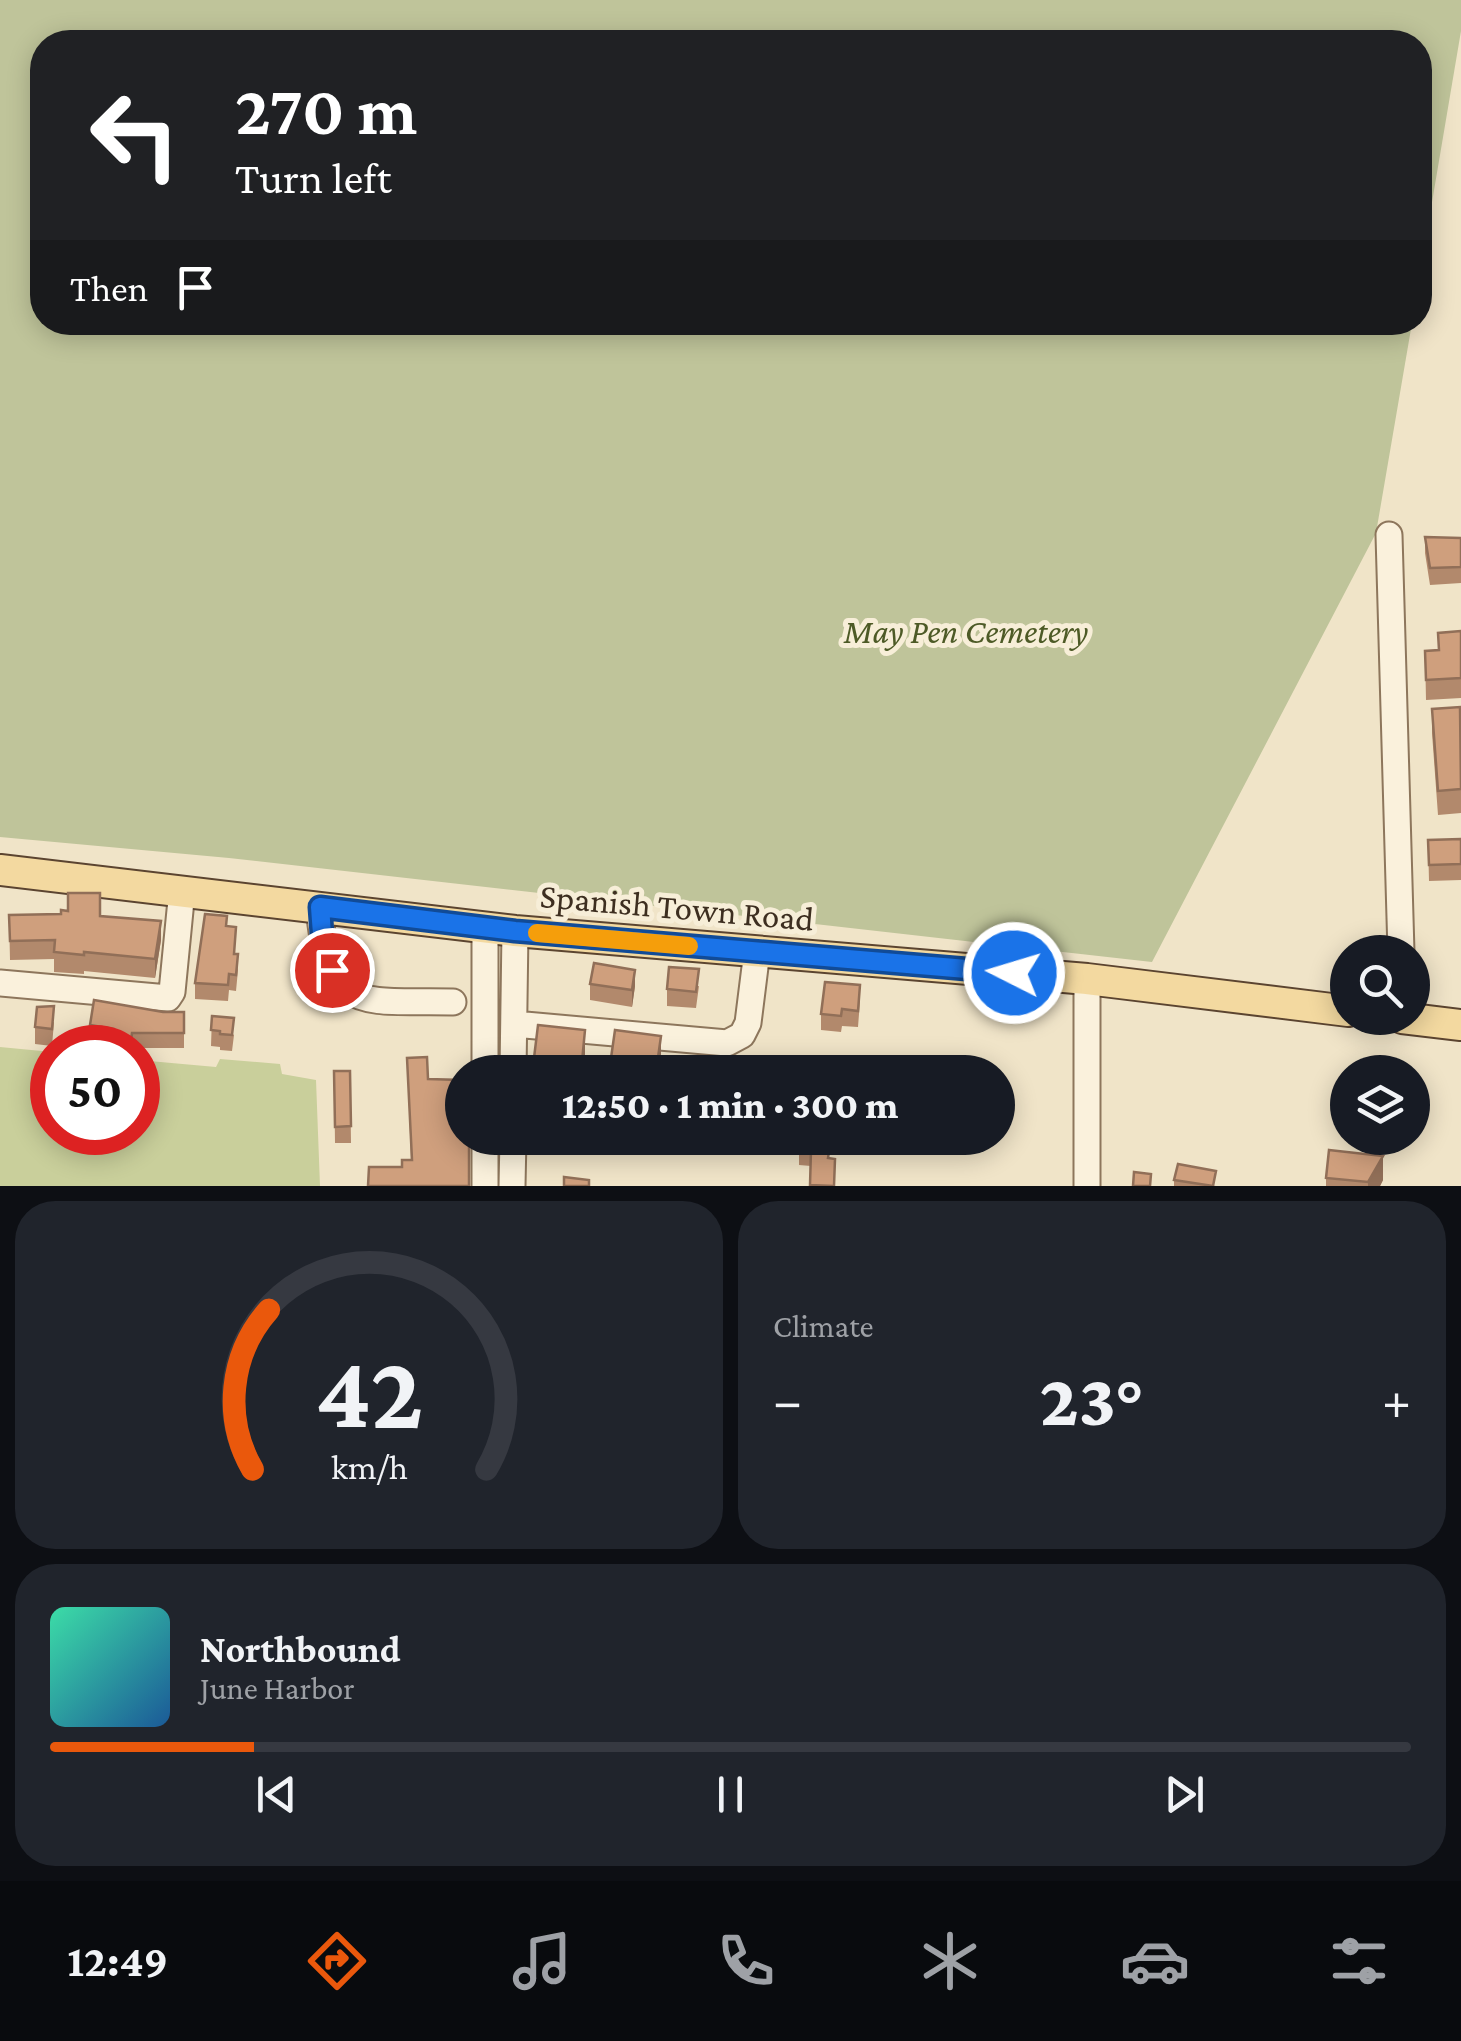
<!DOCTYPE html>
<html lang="en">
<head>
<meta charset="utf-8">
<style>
  :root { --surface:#171b24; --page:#20242c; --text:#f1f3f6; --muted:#9ea1a6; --line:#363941; --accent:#ea580c }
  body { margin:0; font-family:"Crimson Pro",serif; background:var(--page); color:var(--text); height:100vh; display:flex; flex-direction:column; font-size:38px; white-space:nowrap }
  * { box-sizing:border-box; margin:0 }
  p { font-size:32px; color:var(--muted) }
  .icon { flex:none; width:55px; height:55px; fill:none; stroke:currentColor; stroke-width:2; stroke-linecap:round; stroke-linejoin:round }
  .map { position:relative; height:1186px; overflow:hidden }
  .details { display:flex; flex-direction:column; gap:15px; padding:15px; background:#0d0f14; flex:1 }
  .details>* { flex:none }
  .top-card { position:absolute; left:30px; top:30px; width:1402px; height:305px; border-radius:40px; box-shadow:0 5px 25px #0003; background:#202124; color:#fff; overflow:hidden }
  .controls { position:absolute; left:1330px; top:935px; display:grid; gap:20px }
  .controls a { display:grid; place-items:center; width:100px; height:100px; border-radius:50%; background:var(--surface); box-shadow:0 5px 25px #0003; font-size:50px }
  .speed { position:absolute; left:30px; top:1025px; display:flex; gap:20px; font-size:50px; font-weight:700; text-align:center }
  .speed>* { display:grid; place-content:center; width:130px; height:130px; border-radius:50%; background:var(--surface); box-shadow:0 5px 25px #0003; line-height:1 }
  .speed .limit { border:15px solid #d22; background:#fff; color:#111 }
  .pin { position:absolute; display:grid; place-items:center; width:85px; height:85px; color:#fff; margin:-42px; border:5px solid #fff; border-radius:50%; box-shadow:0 2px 10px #0007 }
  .me { position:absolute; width:110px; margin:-55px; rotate:275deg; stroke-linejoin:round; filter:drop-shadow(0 0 8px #0008) }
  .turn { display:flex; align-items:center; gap:35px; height:210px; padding:0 40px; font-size:45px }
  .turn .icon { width:130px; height:130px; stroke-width:2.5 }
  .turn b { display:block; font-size:70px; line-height:85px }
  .then { display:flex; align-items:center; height:95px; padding:0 40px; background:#0003; gap:20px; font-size:38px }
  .big { font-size:75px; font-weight:800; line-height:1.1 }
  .details .widget { flex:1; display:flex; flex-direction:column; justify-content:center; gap:15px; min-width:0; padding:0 35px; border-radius:40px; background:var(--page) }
  .details .dial { align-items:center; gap:0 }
  .dial svg { height:260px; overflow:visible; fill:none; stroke:var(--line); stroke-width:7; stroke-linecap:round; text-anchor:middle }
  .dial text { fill:var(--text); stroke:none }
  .song { display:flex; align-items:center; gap:30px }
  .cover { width:120px; height:120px; border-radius:15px; background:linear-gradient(135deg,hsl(160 70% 55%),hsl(210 70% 35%)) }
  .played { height:10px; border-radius:5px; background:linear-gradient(90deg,var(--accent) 15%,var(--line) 15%) }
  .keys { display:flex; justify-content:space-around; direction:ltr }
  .heat { display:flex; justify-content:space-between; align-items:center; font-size:55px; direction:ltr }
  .details .tiles { flex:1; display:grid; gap:15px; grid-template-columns:1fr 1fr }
  .widget:last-child { grid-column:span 2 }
  .trip { position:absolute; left:445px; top:1055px; width:570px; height:100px; border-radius:50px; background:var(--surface); box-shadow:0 5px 25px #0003; font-weight:800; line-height:100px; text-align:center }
  .tabs { display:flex; height:160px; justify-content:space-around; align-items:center; background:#090b0e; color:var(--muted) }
  .tabs .icon { width:70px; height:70px }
  .tabs .selected { color:var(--accent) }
  .tabs b { font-size:45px; color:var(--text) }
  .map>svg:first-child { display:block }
  .green { fill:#c9cf9b }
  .cemetery { fill:#bfc49a }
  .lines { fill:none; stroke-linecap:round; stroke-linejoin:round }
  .minor-casing { stroke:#8d765c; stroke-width:29 }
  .major-casing { stroke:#5b4430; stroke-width:34 }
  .minor { stroke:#faf1dc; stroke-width:25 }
  .major { stroke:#f3d9a0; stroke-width:30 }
  .wall { fill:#b2896c }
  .shaded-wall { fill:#916f58 }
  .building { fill:#cf9f7d; stroke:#916f58; stroke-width:2.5 }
  .route-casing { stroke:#114b97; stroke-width:25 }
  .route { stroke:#1a73e8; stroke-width:18 }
  .slow { stroke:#f59e0b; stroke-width:18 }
  .labels { text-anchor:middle; stroke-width:10; stroke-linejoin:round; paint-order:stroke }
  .park-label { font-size:35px; font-style:italic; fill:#4d5a26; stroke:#f7eed8 }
  .street-label { font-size:35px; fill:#3d2e20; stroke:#f7eed8 }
</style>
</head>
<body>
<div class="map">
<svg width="1461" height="1186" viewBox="0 0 1461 1186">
  <rect width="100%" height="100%" fill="#f0e4c8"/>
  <!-- green -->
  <path class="green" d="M0,1047L52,1052V1132H138V1060L216,1067L220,1059L280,1064L282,1074L316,1080L320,1186H0Z"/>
  <!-- cemetery -->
  <path class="cemetery" d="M0,0H1461V31L1420,273V42H42V322L1412,323L1376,533L1152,962L229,858L0,837Z"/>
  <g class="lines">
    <!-- minor casing -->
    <g class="minor-casing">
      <path id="minor" d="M1389,535L1401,952
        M319,907C329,1016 362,1000 453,1002
        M1087,979V1186
        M0,983L168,998L172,992L182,890
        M514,1024L727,1043L742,1035L748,1023L757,951
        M485,1072V927
        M513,1072L515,931
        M485,1138V1186
        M512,1186L513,1138"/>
    </g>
    <!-- major casing -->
    <g class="major-casing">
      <path id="major" d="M0,870L515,931L1087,979L1348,1011
        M1402,1018L1461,1025"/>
    </g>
    <!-- minor -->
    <use href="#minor" class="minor"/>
    <!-- major -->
    <use href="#major" class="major"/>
  </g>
  <!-- wall -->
  <path class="wall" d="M1425,537L1461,538V583L1430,585L1425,553Z
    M1461,631V698L1426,700L1425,651L1438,650V633Z
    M1432,709L1461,726V813L1438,815L1432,733Z
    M1461,839V880L1429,881L1428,840Z
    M9,915L100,916L161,940L155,978L84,971V974L54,972V959L10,960Z
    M227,926L235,954L238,970L236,991L229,990L228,1001L195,999V983Z
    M590,984L635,986L632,1007L590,1000Z
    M699,986L696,1008L667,1006V989Z
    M860,1001L858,1027L842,1026L841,1032L821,1030V1014Z
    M163,1012H184V1048H113V1043L90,1040V1025Z
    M212,1016L234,1035L232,1051L220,1050V1047L211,1046Z
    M54,1022L52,1046L35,1044V1027Z
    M585,1054L583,1072H534V1058Z
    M407,1058L428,1079L462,1138L402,1167L411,1160Z
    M334,1071H350L351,1143H335Z
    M831,1138L811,1166L799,1165V1149Z
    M1326,1178L1383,1180L1380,1186H1326Z
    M1174,1180L1216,1186H1174Z"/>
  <!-- shaded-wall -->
  <path class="shaded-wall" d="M161,921V940L155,978V959Z
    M635,970V986L632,1007V990Z
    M585,1030V1054L583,1072H581Z
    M661,1036V1060L660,1072H656Z
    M1383,1156V1180L1380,1186H1368V1182Z"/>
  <!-- building -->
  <path class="building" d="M1425,537L1461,538V567L1430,568Z
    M1461,631V678L1426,680L1425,651L1439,650L1438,633Z
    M1460,707L1461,789L1438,791L1432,709Z
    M1461,839V864L1429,865L1428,840Z
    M68,893H100V916L161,921L155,959L84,952V955L54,952L55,940L10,941L9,915L61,914V910L68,911Z
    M205,914L227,916L226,926L236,927L234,954H238L236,975L229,974L228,985L195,983Z
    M594,963L635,970L632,990L590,984Z
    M669,967L699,969L696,992L667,989Z
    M825,982L860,985L858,1011L842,1009L841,1016L821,1014Z
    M94,1000L163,1012H184V1033H132L131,1042L113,1039L114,1029L90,1025Z
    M54,1006L52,1029L35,1027L37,1007Z
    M212,1016L234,1018L232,1035L220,1034V1031L211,1030Z
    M538,1025L585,1030L581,1072H565L567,1062L534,1058Z
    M615,1030L661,1036L656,1072H609Z
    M427,1057L428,1079L462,1080V1138H469V1186H368L369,1167H402V1160H412L407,1058Z
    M334,1071H350L351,1126L335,1127Z
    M800,1138H831L828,1158L835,1159L834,1186L810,1185L811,1150L799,1149Z
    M1329,1150L1383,1156L1368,1182L1326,1178Z
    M1178,1164L1216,1171L1213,1186L1174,1180Z
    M1134,1172L1151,1174L1150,1186H1133Z
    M564,1177L589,1180V1186H564Z"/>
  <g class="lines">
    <!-- route casing -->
    <g class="route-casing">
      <path id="route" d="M332,970L322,934L320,907L515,931L1014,973"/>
    </g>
    <!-- route -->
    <use href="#route" class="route"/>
    <!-- slow -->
    <path class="slow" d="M537,933L689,946"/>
  </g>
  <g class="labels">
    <!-- park labels -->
    <g class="park-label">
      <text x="966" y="643">May Pen Cemetery</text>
    </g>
    <!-- street labels -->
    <g class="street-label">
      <text transform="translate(677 907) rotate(5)" y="12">Spanish Town Road</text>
    </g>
  </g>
</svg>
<div class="controls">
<a><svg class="icon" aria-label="search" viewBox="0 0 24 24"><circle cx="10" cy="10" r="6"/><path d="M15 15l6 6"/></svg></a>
<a><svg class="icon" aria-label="layers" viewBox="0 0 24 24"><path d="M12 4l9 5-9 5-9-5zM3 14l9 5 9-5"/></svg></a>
</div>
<div class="speed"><div class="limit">50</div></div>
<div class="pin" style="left:332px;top:970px;background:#d93025"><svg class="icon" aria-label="arrive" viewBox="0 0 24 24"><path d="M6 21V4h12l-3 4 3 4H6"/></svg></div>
<svg class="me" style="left:1014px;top:973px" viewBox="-20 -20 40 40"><circle r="17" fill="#1a73e8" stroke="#fff" stroke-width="3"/><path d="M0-11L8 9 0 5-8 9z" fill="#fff"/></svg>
<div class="trip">12:50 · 1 min · 300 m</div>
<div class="top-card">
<div class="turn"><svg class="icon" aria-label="left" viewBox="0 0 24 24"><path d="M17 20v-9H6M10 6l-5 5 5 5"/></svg><div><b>270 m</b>Turn left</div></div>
<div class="then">Then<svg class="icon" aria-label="arrive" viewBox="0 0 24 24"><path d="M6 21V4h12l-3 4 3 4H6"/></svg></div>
</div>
</div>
<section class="details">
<div class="tiles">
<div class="widget dial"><svg viewBox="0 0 100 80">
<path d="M14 69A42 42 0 1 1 86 69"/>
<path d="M14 69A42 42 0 0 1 19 20" stroke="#ea580c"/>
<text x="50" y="56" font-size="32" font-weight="700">42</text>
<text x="50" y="72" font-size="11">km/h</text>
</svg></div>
<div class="widget"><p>Climate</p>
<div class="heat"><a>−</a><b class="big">23°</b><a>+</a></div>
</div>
<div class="widget">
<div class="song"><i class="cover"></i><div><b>Northbound</b><p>June Harbor</p></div></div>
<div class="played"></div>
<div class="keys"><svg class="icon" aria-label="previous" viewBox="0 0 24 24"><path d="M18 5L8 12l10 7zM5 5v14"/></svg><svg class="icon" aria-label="pause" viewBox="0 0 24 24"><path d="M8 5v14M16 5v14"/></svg><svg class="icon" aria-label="next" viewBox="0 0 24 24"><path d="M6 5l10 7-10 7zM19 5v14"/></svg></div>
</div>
</div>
</section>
<nav class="tabs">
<b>12:49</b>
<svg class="icon selected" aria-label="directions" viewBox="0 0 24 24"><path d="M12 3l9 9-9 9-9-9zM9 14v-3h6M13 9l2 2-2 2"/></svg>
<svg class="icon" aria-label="music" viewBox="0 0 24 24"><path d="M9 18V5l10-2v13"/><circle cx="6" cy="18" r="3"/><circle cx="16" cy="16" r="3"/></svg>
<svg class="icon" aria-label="phone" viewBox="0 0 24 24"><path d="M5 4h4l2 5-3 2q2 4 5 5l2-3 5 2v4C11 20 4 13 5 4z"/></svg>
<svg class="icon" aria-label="climate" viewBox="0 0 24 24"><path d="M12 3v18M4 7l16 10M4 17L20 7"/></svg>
<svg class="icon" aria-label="car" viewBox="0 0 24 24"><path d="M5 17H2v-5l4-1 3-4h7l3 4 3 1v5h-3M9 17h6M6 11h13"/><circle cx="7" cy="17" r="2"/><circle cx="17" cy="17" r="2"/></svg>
<svg class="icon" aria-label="filters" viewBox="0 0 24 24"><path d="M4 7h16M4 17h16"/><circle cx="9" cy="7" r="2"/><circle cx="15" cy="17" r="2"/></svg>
</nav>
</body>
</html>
